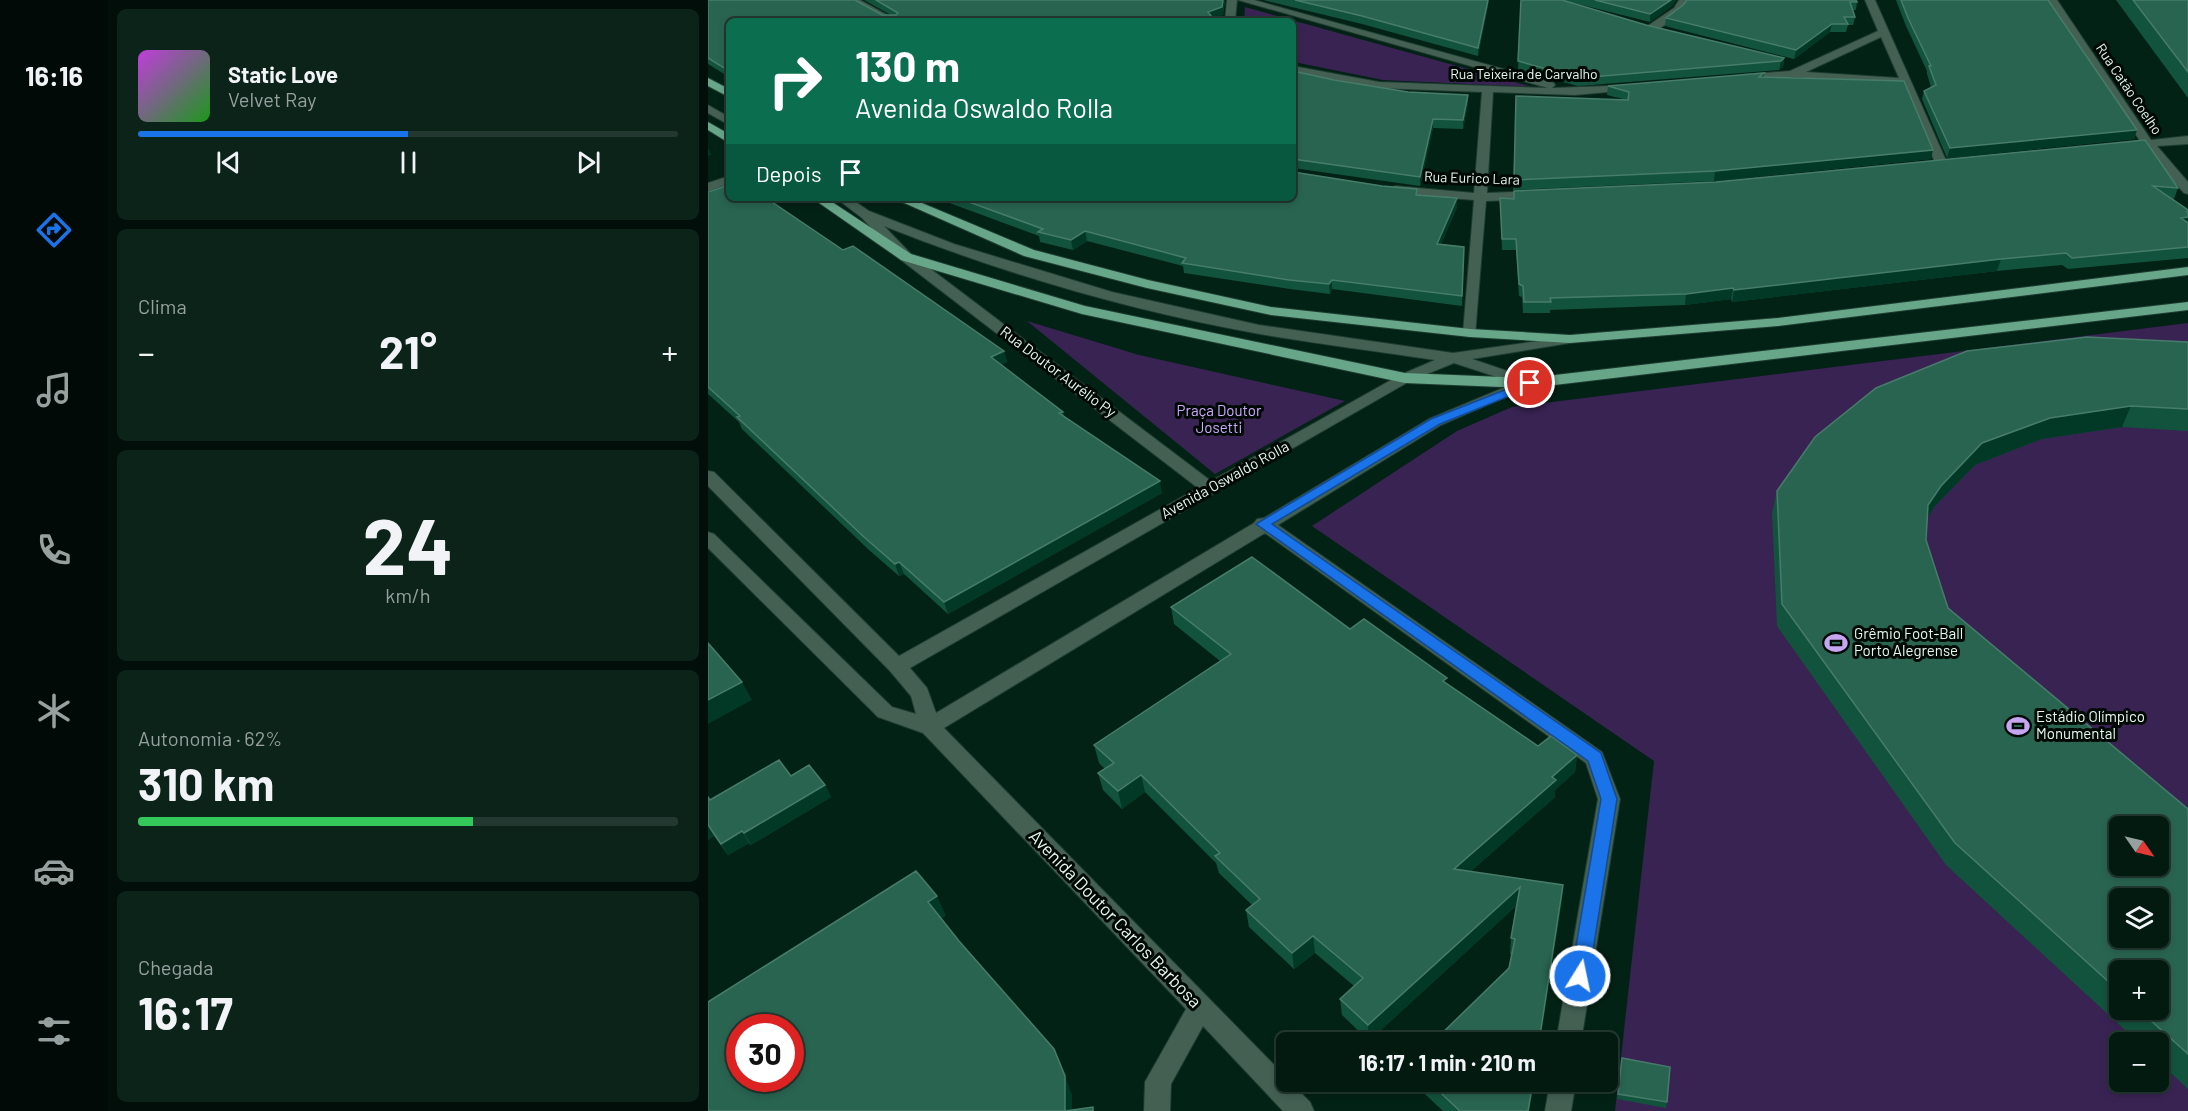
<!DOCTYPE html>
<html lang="pt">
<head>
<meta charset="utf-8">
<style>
  :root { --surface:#021a10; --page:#0c2319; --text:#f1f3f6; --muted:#96a19f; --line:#233830; --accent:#1a73e8 }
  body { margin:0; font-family:Barlow,sans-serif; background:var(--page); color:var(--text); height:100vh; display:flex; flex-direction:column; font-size:22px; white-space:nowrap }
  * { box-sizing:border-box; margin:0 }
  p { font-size:20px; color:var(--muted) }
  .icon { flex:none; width:33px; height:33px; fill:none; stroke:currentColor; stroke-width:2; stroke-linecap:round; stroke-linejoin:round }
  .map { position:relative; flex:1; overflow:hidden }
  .details { display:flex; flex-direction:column; gap:9px; padding:9px; background:#010e09; width:600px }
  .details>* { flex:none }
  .banner { position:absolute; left:18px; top:18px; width:570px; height:183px; border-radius:9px; box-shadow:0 3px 9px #0003,0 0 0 2px var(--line); background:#0b6e4f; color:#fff; overflow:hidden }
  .needle { width:39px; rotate:124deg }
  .tools { position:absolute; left:1401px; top:816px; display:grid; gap:12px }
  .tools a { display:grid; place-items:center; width:60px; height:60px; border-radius:9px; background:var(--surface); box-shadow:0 3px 9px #0003,0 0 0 2px var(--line); font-size:30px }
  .speed { position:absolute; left:18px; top:1014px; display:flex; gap:12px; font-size:30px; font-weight:700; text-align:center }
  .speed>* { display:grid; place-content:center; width:78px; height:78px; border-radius:50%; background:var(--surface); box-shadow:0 3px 9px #0003,0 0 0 2px var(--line); line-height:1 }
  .speed .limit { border:9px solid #d22; background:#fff; color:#111 }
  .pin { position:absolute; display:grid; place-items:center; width:51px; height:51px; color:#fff; margin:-26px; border:3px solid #fff; border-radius:50%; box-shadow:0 2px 6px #0007 }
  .me { position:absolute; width:66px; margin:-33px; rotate:10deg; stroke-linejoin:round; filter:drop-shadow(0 0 4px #0008) }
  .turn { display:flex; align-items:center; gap:21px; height:126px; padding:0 30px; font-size:27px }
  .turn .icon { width:78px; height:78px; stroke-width:2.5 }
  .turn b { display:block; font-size:42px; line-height:51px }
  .then { display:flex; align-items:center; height:57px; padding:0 30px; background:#0003; gap:12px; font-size:22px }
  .big { font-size:45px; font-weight:700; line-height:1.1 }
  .details .card { flex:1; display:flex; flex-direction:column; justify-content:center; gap:9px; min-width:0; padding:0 21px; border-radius:9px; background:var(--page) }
  .details .dial { align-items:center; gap:0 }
  .dial b { font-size:78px; line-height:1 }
  .song { display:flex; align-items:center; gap:18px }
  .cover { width:72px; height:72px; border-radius:9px; background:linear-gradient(135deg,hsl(290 70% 55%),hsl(120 70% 35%)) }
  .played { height:6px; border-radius:3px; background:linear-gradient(90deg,var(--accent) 50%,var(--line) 50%) }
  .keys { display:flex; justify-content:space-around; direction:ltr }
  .heat { display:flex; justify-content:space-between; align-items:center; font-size:33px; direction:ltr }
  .charge { height:9px; border-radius:4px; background:linear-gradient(90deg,#34c759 62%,var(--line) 0) }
  .trip { position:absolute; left:568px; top:1032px; width:342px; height:60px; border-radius:9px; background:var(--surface); box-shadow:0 3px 9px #0003,0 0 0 2px var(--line); font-weight:700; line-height:60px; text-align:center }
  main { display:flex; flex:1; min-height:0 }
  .menu { display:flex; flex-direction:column; width:108px; justify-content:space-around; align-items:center; background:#010a06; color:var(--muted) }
  .menu .icon { width:42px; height:42px }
  .menu .on { color:var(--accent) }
  .menu b { font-size:27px; color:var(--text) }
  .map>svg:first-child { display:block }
  .green { fill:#392353; fill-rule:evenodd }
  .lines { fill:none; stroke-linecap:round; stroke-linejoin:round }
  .minor-casing { stroke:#1e3c30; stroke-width:2 }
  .major-casing { stroke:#1e3c30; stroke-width:2 }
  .minor { fill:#436053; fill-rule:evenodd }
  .major { fill:#68a68a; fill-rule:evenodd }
  .wall { fill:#12533d; fill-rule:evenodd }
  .shaded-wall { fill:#023826 }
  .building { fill:#296451; stroke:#477c6a; stroke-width:1.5; fill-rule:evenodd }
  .route { fill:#1a73e8; stroke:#114b97; stroke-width:1.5 }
  .labels { text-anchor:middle; stroke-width:6; stroke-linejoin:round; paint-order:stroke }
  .far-street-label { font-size:14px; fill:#e7f9f0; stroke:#010905 }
  .street-label { font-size:15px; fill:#e7f9f0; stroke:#010905 }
  .park-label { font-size:15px; fill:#ceaafe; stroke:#010905 }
  .poi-label { font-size:15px; fill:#e7f9f0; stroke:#010905; text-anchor:start }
  .near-street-label { font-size:18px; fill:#e7f9f0; stroke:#010905 }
</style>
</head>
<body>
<main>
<nav class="menu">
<b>16:16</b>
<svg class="icon on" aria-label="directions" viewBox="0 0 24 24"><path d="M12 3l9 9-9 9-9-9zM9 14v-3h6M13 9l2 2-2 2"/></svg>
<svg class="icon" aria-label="music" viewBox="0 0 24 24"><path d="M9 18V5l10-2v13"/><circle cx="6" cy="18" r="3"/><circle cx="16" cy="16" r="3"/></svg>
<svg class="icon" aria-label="phone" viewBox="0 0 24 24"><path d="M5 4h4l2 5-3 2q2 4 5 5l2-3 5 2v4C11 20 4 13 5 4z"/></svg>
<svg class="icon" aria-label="climate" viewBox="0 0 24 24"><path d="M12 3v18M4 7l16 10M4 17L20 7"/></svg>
<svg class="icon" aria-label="car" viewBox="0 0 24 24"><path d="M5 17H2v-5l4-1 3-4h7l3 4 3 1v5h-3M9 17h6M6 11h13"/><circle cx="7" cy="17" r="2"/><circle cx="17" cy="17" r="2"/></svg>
<svg class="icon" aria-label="filters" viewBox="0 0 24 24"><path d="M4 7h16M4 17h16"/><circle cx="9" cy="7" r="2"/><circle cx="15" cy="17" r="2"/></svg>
</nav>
<section class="details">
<div class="card">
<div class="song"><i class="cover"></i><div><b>Static Love</b><p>Velvet Ray</p></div></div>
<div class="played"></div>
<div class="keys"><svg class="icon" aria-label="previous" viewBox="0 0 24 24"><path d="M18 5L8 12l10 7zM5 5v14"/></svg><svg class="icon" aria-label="pause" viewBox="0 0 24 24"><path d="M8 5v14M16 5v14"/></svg><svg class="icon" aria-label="next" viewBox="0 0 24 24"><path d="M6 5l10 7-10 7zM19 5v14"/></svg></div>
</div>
<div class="card"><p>Clima</p>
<div class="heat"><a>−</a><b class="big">21°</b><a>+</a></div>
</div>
<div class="card dial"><b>24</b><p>km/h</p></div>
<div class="card"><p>Autonomia · 62%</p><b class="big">310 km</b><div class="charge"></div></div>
<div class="card"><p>Chegada</p><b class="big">16:17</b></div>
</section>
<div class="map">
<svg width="1480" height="1111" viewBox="0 0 1480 1111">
  <rect width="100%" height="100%" fill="#032216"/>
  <!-- green -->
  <path class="green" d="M537,7L824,87L675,80L586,62L585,21H536Z
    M319,321L431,355L637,401L507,474Z
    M1480,323V1111H907L946,761L604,526L749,431L804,407ZM1412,826H1450V866H1412ZM1412,898H1450V938H1412ZM1412,970H1450V1010H1412ZM1412,1042H1450V1082H1412Z"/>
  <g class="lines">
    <!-- minor casing -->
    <g class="minor-casing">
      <path id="minor" d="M140,0H152L190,21H177Z
        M519,0H529L527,21H517Z
        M530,0H546L846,83L847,85L844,88L927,85V89L923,90L867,95L785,92L779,193L830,191L836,195L830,199L778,201L767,336H757L755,333L766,200L687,194L681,190L687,186L766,193L774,92L671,88L585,72V66L671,82L840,88Z
        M971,0H981C973,12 954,33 938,31V27L966,8Z
        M1157,0H1167L1240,165L1238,168L1228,165L1194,85L1085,77L1032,81L1027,78L1032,75L1082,71L1170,31ZM1173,37L1191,78L1098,72Z
        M1339,0H1349L1443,140L1480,136V144L1449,146L1480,182V194L1476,193L1437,148L1412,149V143L1432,141Z
        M0,105L21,117V125L0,113Z
        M21,176V184L0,191V183Z
        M128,198H142L161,211L246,244L404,292L551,325L745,353L867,336L869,339L862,343L764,359L826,380L829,383L733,425L570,525L894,752L912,799L873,1042H848L890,799L878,763L557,533L236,728L579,1078V1082H582L602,1102L606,1111H575L495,1026L463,1084L462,1111H436L437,1082L478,1009L215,733L170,717L0,548V532L6,534L184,707L208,714L203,696L182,671L0,486V471L6,472L191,656L490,488L193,260L154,218ZM176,226C297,274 424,311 552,334C610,344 669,351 727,360L692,375L503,481L203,254ZM746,363L807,383L721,419L556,518L549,519L546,523L228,713L219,688L202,668L702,381Z
        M842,1082H868L863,1111H837Z"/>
    </g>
    <!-- major casing -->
    <g class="major-casing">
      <path id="major" d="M0,78L21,89V97L0,86Z
        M0,122L21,134V143L0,130Z
        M104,198H118L203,254L377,306L697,373L821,378L1480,302V310L821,388L697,383L374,314L193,260Z
        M185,198H202L326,250L440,280L563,307L762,329L862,335L1070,318L1480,267V275L1070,326L862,343L762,337L563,315L439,288L316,256Z"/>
    </g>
    <!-- minor -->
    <use href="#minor" class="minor"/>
    <!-- major -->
    <use href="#major" class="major"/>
  </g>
  <!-- wall -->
  <path class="wall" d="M0,0L183,15L156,0H517L515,15L21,21V77L0,64Z
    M555,0H781L770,56L654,24Z
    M813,0L938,25L1076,58L1075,67L1071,70L870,86L810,70Z
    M854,0H968L964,6L942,22Z
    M1188,0H1340L1429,130L1426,139L1239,158L1214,99L1216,91L1223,87L1219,74V71L1198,26Z
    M1408,0H1480V98Z
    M1149,2L1148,10H1145L1147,17L1145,25H1140L1138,32H1122L1086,59L957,26L958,18Z
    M585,71L626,80L700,92L760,95V103L755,129L725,128L712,186L585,168Z
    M1056,73V77L1223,159L1006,181L805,190L808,96L919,100L899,95L900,86Z
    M1437,140L1470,188L1466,199L1463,198L1480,210V258L1360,269L1354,265L1289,271L1024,302L1023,299L977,305L842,310V313H815L814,297L811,296L808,250H794L792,198L805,199L1008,182Z
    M0,192L135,250L296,351L299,362L293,365L355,412L356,417L454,493L240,614L196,574L191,576L161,550L34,429L31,422L0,394Z
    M710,195L749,207L733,244L756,247L754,306L624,289L622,294L582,289L476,273L475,266L379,241L365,250L332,242L331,236L228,198H585Z
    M1480,342V431L1414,427L1334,439L1267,465L1226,507L1220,517L1218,540L1240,608L1480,809V1089L1450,1061V1042H1430L1238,865L1069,626L1064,513L1069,491ZM1412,970L1450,1010H1412Z
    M463,607L642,629L739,684L830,746L869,755L867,772L847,790V797L762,872L854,902L801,968L804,955L802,954L803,938L808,906L661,1041L634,1015L632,999L646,986L607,953L586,969L541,927L538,910L544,905L511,873L508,863L437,792L414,809L395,790L390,773L397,769L391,763L386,745L512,661L466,624Z
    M83,776L117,785L123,797L43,845L41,843L20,855L6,836L0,840L2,800Z
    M913,1064L959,1102L958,1108L909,1099Z
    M704,1082H826L821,1111H735Z"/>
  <!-- shaded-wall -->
  <path class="shaded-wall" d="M515,0H517L515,15L501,20L500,12Z
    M780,0H781L770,56V48Z
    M963,0H968L964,6L942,22V14Z
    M1124,24L1122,32L1086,59L1088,50Z
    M1076,58L1075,67L1071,70L1073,61Z
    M760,95V103L755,129V120Z
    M725,119V128L712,186V177Z
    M1429,130L1426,139L1239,158L1242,148Z
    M0,147L3,155L0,156Z
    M1225,150L1223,159L1006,181L1007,171Z
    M749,198V207L729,253V244Z
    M1480,217V228L1473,218Z
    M377,231L379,241L365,250L363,240Z
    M1293,259L1289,271L1024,302L1026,290Z
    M624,280V289L622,294L621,284Z
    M1025,288L1023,299L977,305L978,294Z
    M296,351L299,362L286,369L283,357Z
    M1423,406L1414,427L1334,439L1267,465L1226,507L1214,527L1220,505L1233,486L1274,443L1342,418Z
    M452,481L454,493L240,614L236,602Z
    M191,562L196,574L191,576L187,564Z
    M34,682L44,700L0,724V700Z
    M869,755L867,772L847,790V797L746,886V869Z
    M433,775L437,792L414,809L410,791Z
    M117,785L123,797L43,845L36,833Z
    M0,825L6,836L0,840Z
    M34,831L41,843L20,855L13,844Z
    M855,885L854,902L832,1042H831Z
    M812,887L810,904L661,1041L660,1025Z
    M229,896L238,916L229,922L220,902Z
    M605,936L607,953L586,969L584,953Z
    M357,1076L364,1095V1111H357Z
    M825,1082H826L821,1111H820Z"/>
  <!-- building -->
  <path class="building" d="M0,0H147L174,15H188L190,13L168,0H515L514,7L500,12L507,21H21V71L0,58Z
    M587,0H780L770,48L654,16Z
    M813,0H854L938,25L1076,58L1073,61L871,78L810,61Z
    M887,0H963L942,14Z
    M979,0H1148L1149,2H1142L1147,17H1136L1140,24H1124L1088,50L958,18L975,5Z
    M1193,0H1340L1429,130L1242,148L1216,91L1228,85L1221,66H1223L1200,18Z
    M1425,0H1480V72Z
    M585,71L626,80L700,92L760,95L755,120L725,119L712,177L585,159Z
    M1056,73L1051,77L1196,81L1225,150L1007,171L806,180L808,96L920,100L921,92L900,86Z
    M1437,140L1470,188L1445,186L1480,210V212H1479L1480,213V217L1473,218L1480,223V247L1364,258L1358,253L1293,259L1026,290L1025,288L978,294L842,298L843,302H816L815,286L811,284L808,239H794L792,198L806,199V191L1008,182Z
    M585,172L674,186L709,189L708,195L749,198L729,244L756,247L754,296L624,280L621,284L581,280L474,263L478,258L377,231L363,240L330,232L335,229L250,198H585Z
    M21,185V198H58L135,250L145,246L296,351L283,357L355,412L351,413L452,481L236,602L191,562L187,564L156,537L29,417L32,416L0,387V192Z
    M1379,337L1480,342V409L1423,406L1342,418L1274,443L1233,486L1220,505L1218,540L1240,608L1480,809V1054L1431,1010H1450V970H1412V992L1247,843L1074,604L1069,491L1107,437L1168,388L1259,351ZM1412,826H1450V866H1412ZM1412,898H1450V938H1412Z
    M544,557L642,629L656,619L739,678L735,681L830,746L843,736L869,755L844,777L848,780L746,869L855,885L831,1042H725L801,968L807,939L803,938L812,887L660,1025L632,999L655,978L605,936L584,953L538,910L552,899L507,856L512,853L433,775L410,791L390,773L406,763L386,745L523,654L463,607Z
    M0,643L34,682L0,700Z
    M71,760L83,776L101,765L117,785L36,833L34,831L13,844L0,825V797L2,800Z
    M208,871L229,896L220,902L251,941L346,1049L357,1076V1111L385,1107V1111H0V1002ZM32,1028H82V1078H32Z
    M914,1058L962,1067L959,1102L910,1094Z
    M721,1082H825L820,1111H752Z"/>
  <!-- route -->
  <path class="route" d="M822,380L827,383L826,386L732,424L564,524L893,753L909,799L881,976L878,982L872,984L865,982L863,976L893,799L880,761L548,524L723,419Z"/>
  <!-- icons -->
  <defs>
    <g id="stadium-bare" transform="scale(1.8)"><path d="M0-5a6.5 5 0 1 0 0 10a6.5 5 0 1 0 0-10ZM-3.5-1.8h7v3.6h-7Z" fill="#c6a6f0" stroke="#010905" stroke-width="2.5" paint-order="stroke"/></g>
  </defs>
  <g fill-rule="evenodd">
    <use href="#stadium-bare" x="1128" y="643"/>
    <use href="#stadium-bare" x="1310" y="726"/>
  </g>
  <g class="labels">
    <!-- far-street labels -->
    <g class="far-street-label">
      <text x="816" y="79">Rua Teixeira de Carvalho</text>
      <text transform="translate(1421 89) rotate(56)" y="5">Rua Catão Coelho</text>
      <text transform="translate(764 178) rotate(2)" y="5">Rua Eurico Lara</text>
    </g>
    <!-- street labels -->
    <g class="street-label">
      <text transform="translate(350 372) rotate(37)" y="5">Rua Doutor Aurélio Py</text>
      <text transform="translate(517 480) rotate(-29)" y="5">Avenida Oswaldo Rolla</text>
    </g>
    <!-- park labels -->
    <g class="park-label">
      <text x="511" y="416">Praça Doutor<tspan x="511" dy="17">Josetti</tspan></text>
    </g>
    <!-- poi labels -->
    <g class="poi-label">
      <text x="1146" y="639">Grêmio Foot-Ball<tspan x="1146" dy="17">Porto Alegrense</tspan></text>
      <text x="1328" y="722">Estádio Olímpico<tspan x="1328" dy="17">Monumental</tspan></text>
    </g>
    <!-- near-street labels -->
    <g class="near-street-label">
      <text transform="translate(407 919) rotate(46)" y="6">Avenida Doutor Carlos Barbosa</text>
    </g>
  </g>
</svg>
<div class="tools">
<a><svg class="needle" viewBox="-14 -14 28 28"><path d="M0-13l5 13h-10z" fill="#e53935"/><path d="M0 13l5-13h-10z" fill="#96a19f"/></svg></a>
<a><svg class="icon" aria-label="layers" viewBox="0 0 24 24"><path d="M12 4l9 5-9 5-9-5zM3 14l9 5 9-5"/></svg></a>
<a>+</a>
<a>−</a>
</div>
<div class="speed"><div class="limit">30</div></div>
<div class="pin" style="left:822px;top:383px;background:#d93025"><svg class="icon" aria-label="arrive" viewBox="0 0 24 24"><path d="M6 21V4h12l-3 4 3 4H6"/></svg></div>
<svg class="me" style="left:872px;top:976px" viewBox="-20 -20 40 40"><circle r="17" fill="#1a73e8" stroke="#fff" stroke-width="3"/><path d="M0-11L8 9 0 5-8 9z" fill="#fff"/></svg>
<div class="trip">16:17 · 1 min · 210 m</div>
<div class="banner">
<div class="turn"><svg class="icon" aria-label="right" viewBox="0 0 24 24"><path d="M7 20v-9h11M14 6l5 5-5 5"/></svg><div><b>130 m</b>Avenida Oswaldo Rolla</div></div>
<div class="then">Depois<svg class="icon" aria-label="arrive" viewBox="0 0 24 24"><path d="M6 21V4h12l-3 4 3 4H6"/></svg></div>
</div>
</div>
</main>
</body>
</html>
